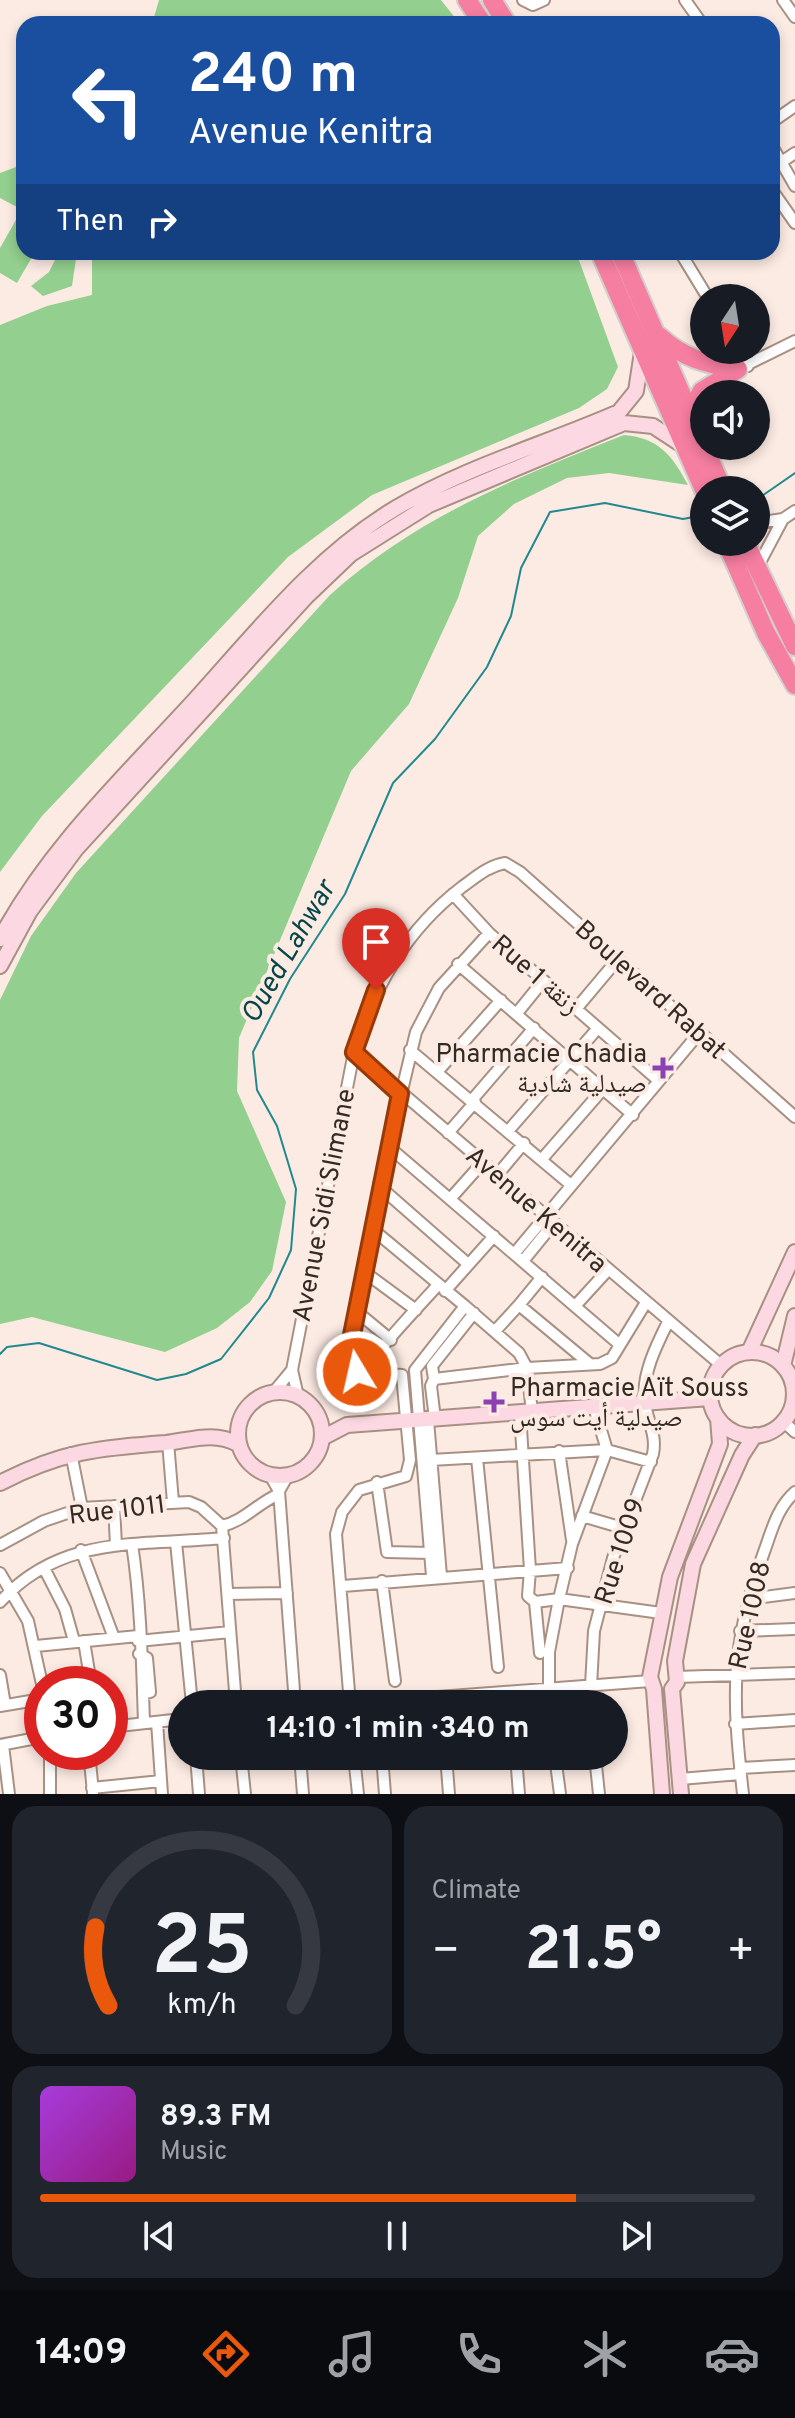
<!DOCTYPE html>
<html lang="en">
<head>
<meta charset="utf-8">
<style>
  :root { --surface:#171b24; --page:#20242c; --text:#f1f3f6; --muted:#9ea1a6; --line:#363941; --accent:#ea580c }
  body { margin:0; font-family:Overpass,"Noto Naskh Arabic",sans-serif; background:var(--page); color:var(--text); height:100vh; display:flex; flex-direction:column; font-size:30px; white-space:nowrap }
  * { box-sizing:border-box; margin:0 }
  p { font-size:26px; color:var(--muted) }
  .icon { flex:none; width:44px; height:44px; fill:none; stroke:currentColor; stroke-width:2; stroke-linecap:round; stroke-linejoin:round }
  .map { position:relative; height:1794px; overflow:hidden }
  .panel { display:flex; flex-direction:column; gap:12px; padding:12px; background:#0d0f14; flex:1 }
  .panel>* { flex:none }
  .guide { position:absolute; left:16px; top:16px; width:764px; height:244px; border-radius:24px; box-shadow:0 4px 12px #0003; background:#1a4fa0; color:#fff; overflow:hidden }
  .needle { width:52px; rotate:192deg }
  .fabs { position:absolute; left:690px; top:284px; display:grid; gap:16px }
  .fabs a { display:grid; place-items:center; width:80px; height:80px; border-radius:50%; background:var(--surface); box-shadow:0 4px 12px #0003; font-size:40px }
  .speed { position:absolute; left:24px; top:1666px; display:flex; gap:16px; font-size:40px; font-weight:700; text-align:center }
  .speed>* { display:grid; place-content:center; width:104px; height:104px; border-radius:50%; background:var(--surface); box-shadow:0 4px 12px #0003; line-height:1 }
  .speed .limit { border:12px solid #d22; background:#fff; color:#111 }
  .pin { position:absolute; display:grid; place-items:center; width:68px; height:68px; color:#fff; margin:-82px -34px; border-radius:50% 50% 50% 0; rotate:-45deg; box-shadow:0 0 8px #0007 }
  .pin .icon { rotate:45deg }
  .me { position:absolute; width:88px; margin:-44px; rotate:351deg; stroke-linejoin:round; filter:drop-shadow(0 0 6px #0008) }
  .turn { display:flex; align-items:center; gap:28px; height:168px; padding:0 40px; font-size:36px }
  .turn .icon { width:104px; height:104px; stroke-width:2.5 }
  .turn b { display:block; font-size:56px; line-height:68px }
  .then { display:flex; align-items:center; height:76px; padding:0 40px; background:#0003; gap:16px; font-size:30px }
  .big { font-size:60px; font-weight:700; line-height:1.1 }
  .panel .widget { flex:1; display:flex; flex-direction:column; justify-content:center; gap:12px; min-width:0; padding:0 28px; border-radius:24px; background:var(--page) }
  .panel .dial { align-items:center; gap:0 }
  .dial svg { height:208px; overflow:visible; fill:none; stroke:var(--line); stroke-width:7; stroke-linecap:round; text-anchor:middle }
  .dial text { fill:var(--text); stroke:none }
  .song { display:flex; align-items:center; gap:24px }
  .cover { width:96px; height:96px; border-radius:12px; background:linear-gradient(135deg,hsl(280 70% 55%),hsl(310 70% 35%)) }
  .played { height:8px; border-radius:4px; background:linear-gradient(90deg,var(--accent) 75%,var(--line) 75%) }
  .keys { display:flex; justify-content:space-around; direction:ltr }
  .heat { display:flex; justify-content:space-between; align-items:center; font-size:44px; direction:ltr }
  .panel .tiles { flex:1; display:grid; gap:12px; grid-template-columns:1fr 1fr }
  .widget:last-child { grid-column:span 2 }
  .trip { position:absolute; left:168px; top:1690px; width:460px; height:80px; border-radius:40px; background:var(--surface); box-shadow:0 4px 12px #0003; font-weight:700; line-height:80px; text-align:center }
  .menu { display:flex; height:128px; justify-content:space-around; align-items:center; background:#090b0e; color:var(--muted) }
  .menu .icon { width:56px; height:56px }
  .menu .on { color:var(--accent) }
  .menu b { font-size:36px; color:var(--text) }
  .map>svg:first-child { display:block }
  .green { fill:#93cf8e }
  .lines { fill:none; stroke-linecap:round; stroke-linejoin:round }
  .stream { stroke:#20888e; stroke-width:2 }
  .street-casing { stroke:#a89083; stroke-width:14 }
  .secondary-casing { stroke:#a89083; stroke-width:18 }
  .highway-casing { stroke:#d2d0cf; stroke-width:22 }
  .street { stroke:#fff; stroke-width:10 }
  .secondary { stroke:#fcd8e2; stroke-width:14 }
  .highway { stroke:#f67ea0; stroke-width:18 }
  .route-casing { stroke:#983908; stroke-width:20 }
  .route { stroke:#ea580c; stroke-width:14 }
  .poi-dot { fill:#8b41b3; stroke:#fcebe3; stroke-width:3 }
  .labels { text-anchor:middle; stroke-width:8; stroke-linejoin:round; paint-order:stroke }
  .street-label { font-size:26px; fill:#332a24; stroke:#fcebe3 }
  .poi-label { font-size:26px; fill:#332a24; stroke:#fcebe3; text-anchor:end }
  .water-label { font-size:28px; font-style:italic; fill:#064549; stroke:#fcebe3 }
</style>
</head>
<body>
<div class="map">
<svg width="795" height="1794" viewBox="0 0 795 1794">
  <rect width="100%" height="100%" fill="#fcebe3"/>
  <!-- green -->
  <path class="green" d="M159,0H441L460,24H152Z
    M24,164V196L17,207L0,198V173Z
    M17,218L24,222V252H35L17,283L0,273V248Z
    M59,252H77L72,286L43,296L31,286L49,272Z
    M92,252H576L618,367L607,389L579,408L372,495L288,557L42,816L0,872V325L47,306L92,295Z
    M624,435C659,438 672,455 688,485L609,473L567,478L514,504L478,536L458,598L409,704L351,771L239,1038L237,1091L286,1202L272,1271L250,1302L217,1328L165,1352L32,1317L0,1324V1000L31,936L76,873L330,595C418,516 516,478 624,435Z"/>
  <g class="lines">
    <!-- stream -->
    <path class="stream" d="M756,500L795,473
      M0,1354L7,1347L39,1343L157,1380L186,1374L221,1359L269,1298L291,1250L296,1189L277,1126L257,1090L253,1052L290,979L345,894L393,783L435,739L487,667L511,616L521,568L550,512L605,503L683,519L704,515"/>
    <!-- street casing -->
    <g class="street-casing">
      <path id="street" d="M523,0L533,5L544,0
        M685,0L702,24
        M783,0L795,17
        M772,122L795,106
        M772,146L795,186
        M783,161L795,153
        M772,190L795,223
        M680,252L708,298
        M738,350L748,366
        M738,369L795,341
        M756,523L783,519L795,511
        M757,568L783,519
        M453,894L489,933L659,1081
        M458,964L633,1115
        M576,1009L618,959
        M517,1013L543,981
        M410,1050L571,1185
        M354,1052L721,1365
        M437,1072L501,1000
        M472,1100L534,1028
        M509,1130L598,1028
        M448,1133L475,1102
        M389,1147L514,1254L700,1032
        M542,1159L604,1088
        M498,1174L524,1143
        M379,1186L468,1264
        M451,1198L483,1162
        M371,1228L465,1306L415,1370L432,1576
        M514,1254L620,1345
        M523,1261L553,1224
        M363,1271L416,1310
        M445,1291L494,1236
        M519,1305L542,1277
        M576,1305L608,1270
        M465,1306L519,1353L527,1368L532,1412
        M356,1311L391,1340
        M496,1330L519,1305L590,1364
        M378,1373L370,1364C372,1356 427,1297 438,1285
        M434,1379L432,1366L474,1313
        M273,1393L292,1370
        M794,1393H795
        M298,1396L292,1370L354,1052C375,985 406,930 462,887C476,877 488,866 505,863L520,872L795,1117
        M520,1413L530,1570L528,1596L535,1602
        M435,1419L431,1386L434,1379L527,1368L600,1364L612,1358L645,1304
        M428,1420L441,1576
        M784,1422L795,1432
        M168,1442L173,1502
        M559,1451L572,1540
        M71,1453L82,1508
        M477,1458L498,1667
        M431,1460L607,1450L651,1462
        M270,1475L279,1491L295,1704
        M377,1482L387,1552L430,1553
        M279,1491L288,1475
        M114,1506L116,1545
        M582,1516L623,1528
        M222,1526C244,1521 258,1503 279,1494
        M176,1542L192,1704
        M132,1544C141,1603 142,1663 144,1723
        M0,1545L44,1521L82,1508L189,1502L201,1507L222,1526L236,1704
        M81,1550L114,1638
        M44,1568L65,1609L74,1641
        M0,1573L28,1621L42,1684
        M382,1581L395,1681
        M343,1586L568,1568
        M228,1594L287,1593
        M748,1599L795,1593
        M0,1602C61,1534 141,1546 224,1538
        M740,1631L795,1629
        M84,1641L91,1684
        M138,1641L230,1632
        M36,1646L138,1636
        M540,1653L535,1602L559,1599L572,1544L607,1450L594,1407
        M139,1654L147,1658L150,1692L143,1694
        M0,1675L5,1705
        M677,1677L795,1673
        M345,1704L650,1681
        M350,1704L336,1534L342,1512L359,1490L406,1476L410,1460L402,1375L357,1372L349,1362L379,1186L416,1032L439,988L489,933
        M549,1704V1652L559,1599L661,1613
        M590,1704L594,1631L613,1558L653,1454C657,1434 647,1421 645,1403C641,1376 656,1346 668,1322
        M0,1706L42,1699
        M157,1722L162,1794
        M735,1724L795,1720
        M110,1727L182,1719
        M0,1745L42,1737
        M3,1745L9,1794
        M89,1752L93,1792
        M196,1756L199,1794
        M241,1756L245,1794
        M300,1756L303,1794
        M354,1756L358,1794
        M382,1756L385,1794
        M446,1756L449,1794
        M516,1756L519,1794
        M555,1756L560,1794
        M595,1756L599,1794
        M740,1768L795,1765
        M680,1779L740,1774
        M92,1788L161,1781
        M50,1794V1752
        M743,1794C732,1697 730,1645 764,1552C772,1530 777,1508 795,1492"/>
    </g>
    <!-- secondary casing -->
    <g class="secondary-casing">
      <path id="secondary" d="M0,939C48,849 122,779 191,704C254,635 314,557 396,508C465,467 546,444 619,412L636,391L642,352
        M0,966L30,911L76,849L306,597L351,554L429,505L624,423L653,426L685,447
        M749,1352L795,1252
        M710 1394a42 42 0 1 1 84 0a42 42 0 1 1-84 0Z
        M783,1366L795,1316
        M238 1434a42 42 0 1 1 84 0a42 42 0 1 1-84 0Z
        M322,1438L347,1425L710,1398
        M0,1483C61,1451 99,1448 166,1443C191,1440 214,1431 238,1444
        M672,1689L677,1682L675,1661L693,1564L742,1455L755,1435
        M672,1689L681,1794
        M662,1794L654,1689L650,1677L670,1577L720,1444L718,1418"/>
    </g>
    <!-- highway casing -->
    <g class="highway-casing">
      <path id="highway" d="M467,0L483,24
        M492,0L507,24
        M600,252L704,490
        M620,252L723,490
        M659,336C683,358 705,364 738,369
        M689,414L702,391L738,369
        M726,542L766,633L795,685
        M745,542L795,646"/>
    </g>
    <!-- street -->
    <use href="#street" class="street"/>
    <!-- secondary -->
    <use href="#secondary" class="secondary"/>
    <!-- highway -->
    <use href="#highway" class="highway"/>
  </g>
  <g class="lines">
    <!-- route casing -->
    <g class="route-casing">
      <path id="route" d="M357,1372L348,1355L400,1094L354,1052L376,990"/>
    </g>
    <!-- route -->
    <use href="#route" class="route"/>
  </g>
  <!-- markers -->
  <g class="poi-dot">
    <path d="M659 1056h8v8h8v8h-8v8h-8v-8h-8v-8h8z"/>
    <path d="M490 1390h8v8h8v8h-8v8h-8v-8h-8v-8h8z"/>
  </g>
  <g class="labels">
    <!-- street labels -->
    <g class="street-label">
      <text transform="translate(536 974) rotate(41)" y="9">Rue 1 زنقة</text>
      <text transform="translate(651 989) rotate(42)" y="9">Boulevard Rabat</text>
      <text transform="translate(323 1205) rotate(-79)" y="9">Avenue Sidi Slimane</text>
      <text transform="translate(537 1209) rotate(41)" y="9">Avenue Kenitra</text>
      <text transform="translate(117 1509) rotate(-7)" y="9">Rue 1011</text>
      <text transform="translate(619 1551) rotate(-72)" y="9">Rue 1009</text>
      <text transform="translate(749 1615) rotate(-77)" y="9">Rue 1008</text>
    </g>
    <!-- poi labels -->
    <g class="poi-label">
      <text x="647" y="1062">Pharmacie Chadia<tspan x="647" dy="30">صيدلية شادية</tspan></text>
      <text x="510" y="1396" text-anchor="start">Pharmacie Aït Souss<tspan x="510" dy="30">صيدلية أيت سوس</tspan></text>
    </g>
    <!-- water labels -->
    <g class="water-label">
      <text transform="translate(287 951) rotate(-60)" y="10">Oued Lahwar</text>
    </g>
  </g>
</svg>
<div class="fabs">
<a><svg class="needle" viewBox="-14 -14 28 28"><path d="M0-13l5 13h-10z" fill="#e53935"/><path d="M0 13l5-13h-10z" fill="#9ea1a6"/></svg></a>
<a><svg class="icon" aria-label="sound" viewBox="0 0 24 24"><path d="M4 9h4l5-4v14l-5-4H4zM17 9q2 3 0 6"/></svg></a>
<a><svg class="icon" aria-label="layers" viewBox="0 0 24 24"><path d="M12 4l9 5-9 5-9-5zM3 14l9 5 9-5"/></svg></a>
</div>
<div class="speed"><div class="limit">30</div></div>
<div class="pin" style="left:376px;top:990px;background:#d93025"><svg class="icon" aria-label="arrive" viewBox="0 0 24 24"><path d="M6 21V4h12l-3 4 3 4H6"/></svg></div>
<svg class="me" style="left:357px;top:1372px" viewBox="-20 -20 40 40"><circle r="17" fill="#ea580c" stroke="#fff" stroke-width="3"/><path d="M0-11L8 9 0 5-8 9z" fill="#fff"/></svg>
<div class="trip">14:10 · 1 min · 340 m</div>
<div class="guide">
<div class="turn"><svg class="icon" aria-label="left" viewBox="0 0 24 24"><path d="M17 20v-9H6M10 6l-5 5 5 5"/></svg><div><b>240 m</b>Avenue Kenitra</div></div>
<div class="then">Then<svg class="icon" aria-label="right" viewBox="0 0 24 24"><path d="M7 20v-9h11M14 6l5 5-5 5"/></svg></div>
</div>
</div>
<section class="panel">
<div class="tiles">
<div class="widget dial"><svg viewBox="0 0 100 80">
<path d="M14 69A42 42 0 1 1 86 69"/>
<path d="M14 69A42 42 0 0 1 9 39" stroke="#ea580c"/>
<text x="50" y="56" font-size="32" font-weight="700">25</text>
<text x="50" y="72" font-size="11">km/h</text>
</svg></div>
<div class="widget"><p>Climate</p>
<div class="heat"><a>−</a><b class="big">21.5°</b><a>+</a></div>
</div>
<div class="widget">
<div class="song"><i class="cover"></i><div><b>89.3 FM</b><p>Music</p></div></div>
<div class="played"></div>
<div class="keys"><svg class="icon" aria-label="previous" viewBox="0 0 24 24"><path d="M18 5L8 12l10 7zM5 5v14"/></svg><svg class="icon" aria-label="pause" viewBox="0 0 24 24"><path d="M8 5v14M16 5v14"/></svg><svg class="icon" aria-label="next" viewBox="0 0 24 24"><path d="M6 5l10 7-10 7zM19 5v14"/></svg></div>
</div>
</div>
</section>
<nav class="menu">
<b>14:09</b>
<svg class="icon on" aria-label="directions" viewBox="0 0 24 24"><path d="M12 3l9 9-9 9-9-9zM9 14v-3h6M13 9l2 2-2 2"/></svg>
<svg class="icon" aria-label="music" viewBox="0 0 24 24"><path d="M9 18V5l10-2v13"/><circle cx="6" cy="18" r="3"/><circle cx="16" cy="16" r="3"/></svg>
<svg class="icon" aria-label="phone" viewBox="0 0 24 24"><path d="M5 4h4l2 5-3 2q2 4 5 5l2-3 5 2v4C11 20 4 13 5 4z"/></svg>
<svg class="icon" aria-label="climate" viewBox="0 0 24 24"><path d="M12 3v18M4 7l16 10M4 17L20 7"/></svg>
<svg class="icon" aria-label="car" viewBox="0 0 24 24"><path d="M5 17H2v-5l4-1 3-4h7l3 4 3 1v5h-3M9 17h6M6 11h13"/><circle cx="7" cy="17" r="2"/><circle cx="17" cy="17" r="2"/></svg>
</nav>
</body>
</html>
